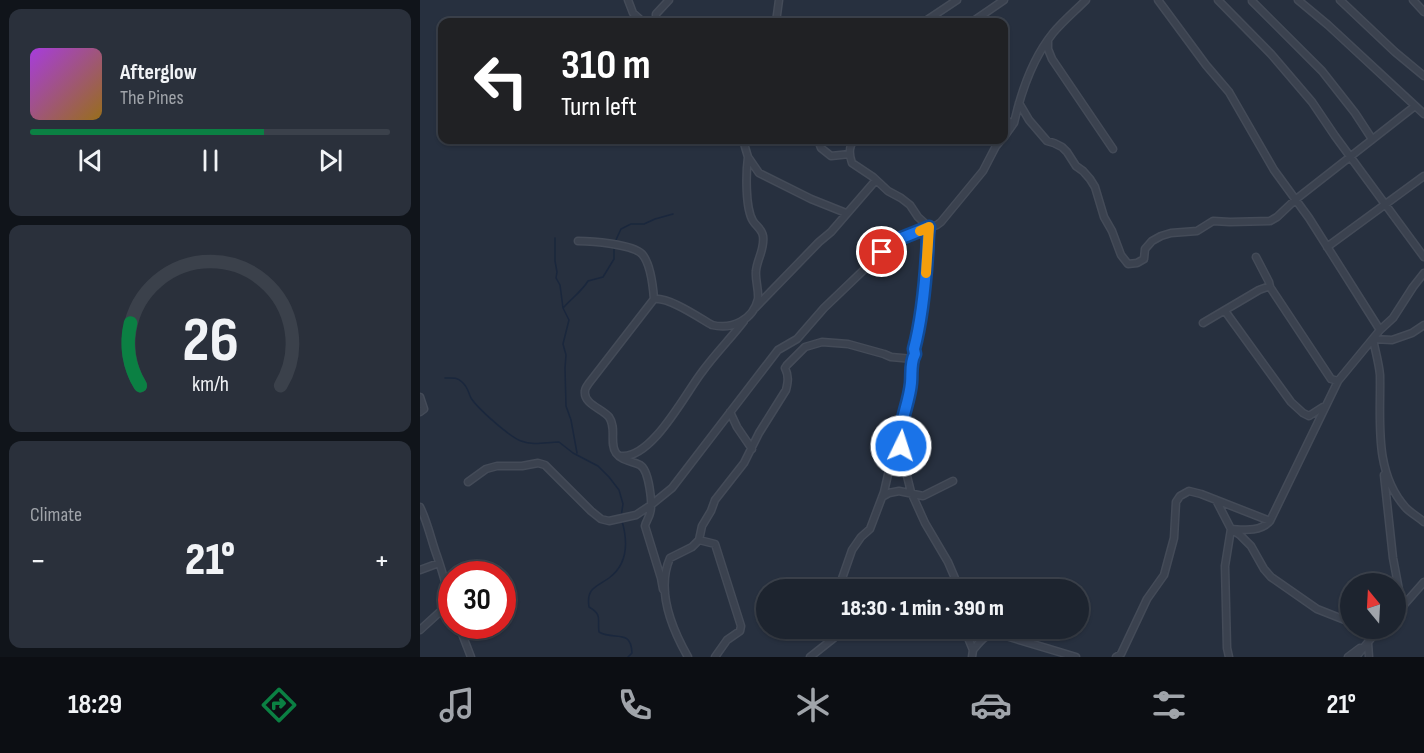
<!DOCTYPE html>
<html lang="en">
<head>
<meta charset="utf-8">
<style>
  :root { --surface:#1d242f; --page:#2a303b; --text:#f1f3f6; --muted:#a0a4aa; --line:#3b414b; --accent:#0b8043 }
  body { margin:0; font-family:"Sofia Sans Condensed",sans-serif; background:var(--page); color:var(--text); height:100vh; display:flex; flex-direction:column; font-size:22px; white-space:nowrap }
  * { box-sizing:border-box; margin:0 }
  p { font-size:20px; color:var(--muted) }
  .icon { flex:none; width:33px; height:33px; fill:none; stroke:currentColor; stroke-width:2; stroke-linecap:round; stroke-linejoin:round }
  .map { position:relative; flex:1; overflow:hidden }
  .details { display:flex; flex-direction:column; gap:9px; padding:9px; background:#10141a; width:420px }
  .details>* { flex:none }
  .guide { position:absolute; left:18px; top:18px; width:570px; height:126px; border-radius:12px; box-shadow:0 2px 4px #0004,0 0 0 2px var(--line); background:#202124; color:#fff; overflow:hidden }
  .needle { width:39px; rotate:342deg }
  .tools { position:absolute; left:920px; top:573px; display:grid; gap:12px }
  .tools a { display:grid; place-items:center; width:66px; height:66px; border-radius:50%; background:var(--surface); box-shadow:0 2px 4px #0004,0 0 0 2px var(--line); font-size:30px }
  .speed { position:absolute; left:18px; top:561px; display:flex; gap:12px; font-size:30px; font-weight:700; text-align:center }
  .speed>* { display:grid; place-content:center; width:78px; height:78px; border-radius:50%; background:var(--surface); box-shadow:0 2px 4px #0004,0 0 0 2px var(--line); line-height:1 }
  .speed .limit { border:9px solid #d22; background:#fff; color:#111 }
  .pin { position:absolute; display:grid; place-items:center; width:51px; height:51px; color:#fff; margin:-26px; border:3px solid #fff; border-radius:50%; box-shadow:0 2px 6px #0007 }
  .me { position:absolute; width:66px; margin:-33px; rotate:4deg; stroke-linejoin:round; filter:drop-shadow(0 0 4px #0008) }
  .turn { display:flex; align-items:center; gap:21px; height:126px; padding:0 24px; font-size:27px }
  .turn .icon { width:78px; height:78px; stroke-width:2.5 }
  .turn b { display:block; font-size:42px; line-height:51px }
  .big { font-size:45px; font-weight:800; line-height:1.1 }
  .details .widget { flex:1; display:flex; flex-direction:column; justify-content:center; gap:9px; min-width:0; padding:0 21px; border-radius:12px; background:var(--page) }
  .details .dial { align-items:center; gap:0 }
  .dial svg { height:156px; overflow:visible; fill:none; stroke:var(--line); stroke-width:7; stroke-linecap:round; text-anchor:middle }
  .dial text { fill:var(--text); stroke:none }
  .song { display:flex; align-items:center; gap:18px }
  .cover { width:72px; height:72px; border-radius:9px; background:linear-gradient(135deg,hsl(280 70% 55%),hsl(40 70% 35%)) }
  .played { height:6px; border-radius:3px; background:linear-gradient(90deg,var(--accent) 65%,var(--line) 65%) }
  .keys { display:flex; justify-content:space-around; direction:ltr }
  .heat { display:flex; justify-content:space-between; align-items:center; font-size:33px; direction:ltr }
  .trip { position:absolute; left:336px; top:579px; width:333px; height:60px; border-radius:30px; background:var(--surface); box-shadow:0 2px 4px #0004,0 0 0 2px var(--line); font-weight:800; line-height:60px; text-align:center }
  .menu { display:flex; height:96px; justify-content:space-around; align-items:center; background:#0c0e13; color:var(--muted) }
  .menu .icon { width:42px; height:42px }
  .menu .current { color:var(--accent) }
  .menu b { font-size:27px; color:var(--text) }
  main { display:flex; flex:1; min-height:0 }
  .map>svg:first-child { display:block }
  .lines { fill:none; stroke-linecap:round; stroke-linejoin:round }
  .stream { stroke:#1a273d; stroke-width:1.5 }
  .minor-casing { stroke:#444b58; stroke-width:9 }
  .minor { stroke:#3b424f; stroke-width:6 }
  .route-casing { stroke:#114b97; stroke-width:15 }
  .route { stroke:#1a73e8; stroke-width:10 }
  .slow { stroke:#f59e0b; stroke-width:10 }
</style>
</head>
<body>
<main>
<section class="details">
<div class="widget">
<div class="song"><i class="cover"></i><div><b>Afterglow</b><p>The Pines</p></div></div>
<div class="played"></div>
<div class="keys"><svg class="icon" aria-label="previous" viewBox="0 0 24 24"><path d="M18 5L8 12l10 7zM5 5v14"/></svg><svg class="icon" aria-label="pause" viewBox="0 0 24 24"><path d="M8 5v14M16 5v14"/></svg><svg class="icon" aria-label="next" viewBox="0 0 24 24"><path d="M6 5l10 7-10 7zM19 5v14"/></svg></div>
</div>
<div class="widget dial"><svg viewBox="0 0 100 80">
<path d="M14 69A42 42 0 1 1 86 69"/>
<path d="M14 69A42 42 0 0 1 9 37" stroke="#0b8043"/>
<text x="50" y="56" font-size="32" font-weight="700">26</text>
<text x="50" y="72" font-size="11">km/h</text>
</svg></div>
<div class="widget"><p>Climate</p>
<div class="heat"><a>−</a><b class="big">21°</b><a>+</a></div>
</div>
</section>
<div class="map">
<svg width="1004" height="657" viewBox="0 0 1004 657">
  <rect width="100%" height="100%" fill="#27303f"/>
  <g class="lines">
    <!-- stream -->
    <path class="stream" d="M135,238V261L137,272L136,278L140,285L143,308L149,320L143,344L146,355L145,368L146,406L151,420L157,453
      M195,242L201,229L211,224H224L235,219L253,214
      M144,307C152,298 162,291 168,281L183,277L194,259V246
      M25,378C32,378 37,377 42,382C48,387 48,392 51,398C58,409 90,437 101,441C113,446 127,442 139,442L153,453L178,466L189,477L199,490L203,504L201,517
      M202,521C208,542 208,564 189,578C176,587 166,588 169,607C183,615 177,619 179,632C194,641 211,628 212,653L208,657"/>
    <!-- minor casing -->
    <g class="minor-casing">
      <path id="minor" d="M208,0L213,13L223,22
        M738,0L786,65L809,92L854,170L889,218L960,330
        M798,0L851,54L892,102L915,136L1004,257
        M878,0L908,25L1004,114
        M920,0L975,52L1004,76
        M993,0L1004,12
        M832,1L902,71L935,113L952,139
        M236,22V14L249,0
        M356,22L359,0
        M504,22L537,0
        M552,22L584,0
        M628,41V49L632,59L693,149
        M599,103L609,120L627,141L634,143L642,147L647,152L656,166L663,171L670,179L675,187L684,217L692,231L701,255L708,264L717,263L724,259L725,249L732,241L741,236L751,233L777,231L793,221L810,222L850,221L857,217L875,200L995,106
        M584,121L594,123C601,92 612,59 633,33C643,21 655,11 666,0
        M584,137L594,123
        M323,140L328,157L339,173L391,199L426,213
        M398,140L401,148L411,156L430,154
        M434,140C429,146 429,155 432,163L453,177L468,191L481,198L490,205L498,217L509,227L501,314L494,349L495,354L493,359L492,381L479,433L486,472L491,492L505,523L528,562L540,590
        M158,241C171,241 212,244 222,254C230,263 233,286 234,299
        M907,247L1004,176
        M836,257L849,282L850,287L911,379L918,381
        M335,308L399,242L411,232L456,180
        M805,311L871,402L883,413L889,416L903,407
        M783,323L839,290L850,286
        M1004,325L992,333L972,340L953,339C955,350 959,363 960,375C961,419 953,472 986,508C991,513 998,517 1004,522
        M0,397L4,409L0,412
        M310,412L317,427L332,449
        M201,456C232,459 265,394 282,372C295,354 311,338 324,321
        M964,475L973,558L979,590L980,611
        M48,482L66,469L77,466H102L118,463L125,465L171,511L181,519L189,521L216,515L231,505L252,488L358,350L377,339L404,308L474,241L517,225L521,222L563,171L576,146L581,140
        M462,497L469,493L479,491L503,496L533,481
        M796,500L811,529C825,530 840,532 850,521L918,381L960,330L973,318L993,287L1004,273
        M0,507C8,523 11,540 17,556C23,573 27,589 32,606
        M279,540L295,544L321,626L320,631L307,640L295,657
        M0,570L19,563
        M418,590L432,550L441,537L450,529L464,492L469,470L474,456H478L483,466
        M245,592L243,589L241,578L225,526C226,521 229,518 230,513C233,504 229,470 220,465C212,461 202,461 196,453C189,443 197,428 189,417C183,409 163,404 165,391C165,388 167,386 169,383L234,299C249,297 278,317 292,325C312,330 333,320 338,299C339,290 335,280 336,271C337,259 345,249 343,236C342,229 336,226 333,221C325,208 326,172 328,157
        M975,615L1004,582
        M39,626L51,657
        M544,628L553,650L552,657
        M938,628L944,634L953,636L961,628
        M0,630L23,609L31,605
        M948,643L949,657
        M553,650C560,642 564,635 576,633L656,657
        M268,657C252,629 236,590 250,558L272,547L279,540L282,526L291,511L295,500L324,463L339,433L366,390C368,382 369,376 365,368L367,365L385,347L402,342L428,344L464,354L471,357L493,359
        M390,657L414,638V628
        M696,657L701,654L727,599L744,575L754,538L756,502L760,496L769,491L781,494L850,521
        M809,657L807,648L805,566L811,529L820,535L831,546L844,569L851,577L897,609L930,622
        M928,657L940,648
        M936,657L953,636"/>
    </g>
    <!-- minor -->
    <use href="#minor" class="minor"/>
  </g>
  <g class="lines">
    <!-- route casing -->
    <g class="route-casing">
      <path id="route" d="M462,252L474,241L509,227C507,236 508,246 507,255C505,286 502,319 494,349L495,354C490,363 492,373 491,383C489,405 478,423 481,446"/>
    </g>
    <!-- route -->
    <use href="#route" class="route"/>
    <!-- slow -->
    <path class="slow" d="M500,231L509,227L506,273"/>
  </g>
</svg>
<div class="tools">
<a><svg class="needle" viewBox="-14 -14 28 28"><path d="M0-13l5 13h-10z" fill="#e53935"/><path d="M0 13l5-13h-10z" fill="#a0a4aa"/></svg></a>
</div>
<div class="speed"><div class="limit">30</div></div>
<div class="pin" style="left:462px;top:252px;background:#d93025"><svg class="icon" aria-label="arrive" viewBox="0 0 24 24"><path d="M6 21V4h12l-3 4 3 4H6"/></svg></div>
<svg class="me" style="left:481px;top:446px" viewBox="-20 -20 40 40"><circle r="17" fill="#1a73e8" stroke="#fff" stroke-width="3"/><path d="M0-11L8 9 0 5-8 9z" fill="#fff"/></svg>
<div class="trip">18:30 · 1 min · 390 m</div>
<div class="guide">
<div class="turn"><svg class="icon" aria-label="left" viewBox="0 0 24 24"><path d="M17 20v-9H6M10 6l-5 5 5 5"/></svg><div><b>310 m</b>Turn left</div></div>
</div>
</div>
</main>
<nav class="menu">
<b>18:29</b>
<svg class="icon current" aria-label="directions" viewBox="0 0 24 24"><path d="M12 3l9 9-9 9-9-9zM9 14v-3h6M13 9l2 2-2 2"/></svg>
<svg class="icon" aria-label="music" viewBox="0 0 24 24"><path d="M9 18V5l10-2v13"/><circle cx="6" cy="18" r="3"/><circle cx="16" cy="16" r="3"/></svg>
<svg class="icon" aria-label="phone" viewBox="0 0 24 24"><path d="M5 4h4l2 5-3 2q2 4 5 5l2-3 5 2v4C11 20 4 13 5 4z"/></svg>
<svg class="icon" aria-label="climate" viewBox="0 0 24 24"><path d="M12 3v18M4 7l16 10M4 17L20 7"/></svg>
<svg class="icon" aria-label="car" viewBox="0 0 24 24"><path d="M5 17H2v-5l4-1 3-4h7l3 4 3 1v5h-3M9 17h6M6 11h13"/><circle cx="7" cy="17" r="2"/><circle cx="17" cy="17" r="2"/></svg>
<svg class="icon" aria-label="filters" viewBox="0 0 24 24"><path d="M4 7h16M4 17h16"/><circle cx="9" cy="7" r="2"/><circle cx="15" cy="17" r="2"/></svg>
<b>21°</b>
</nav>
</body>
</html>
